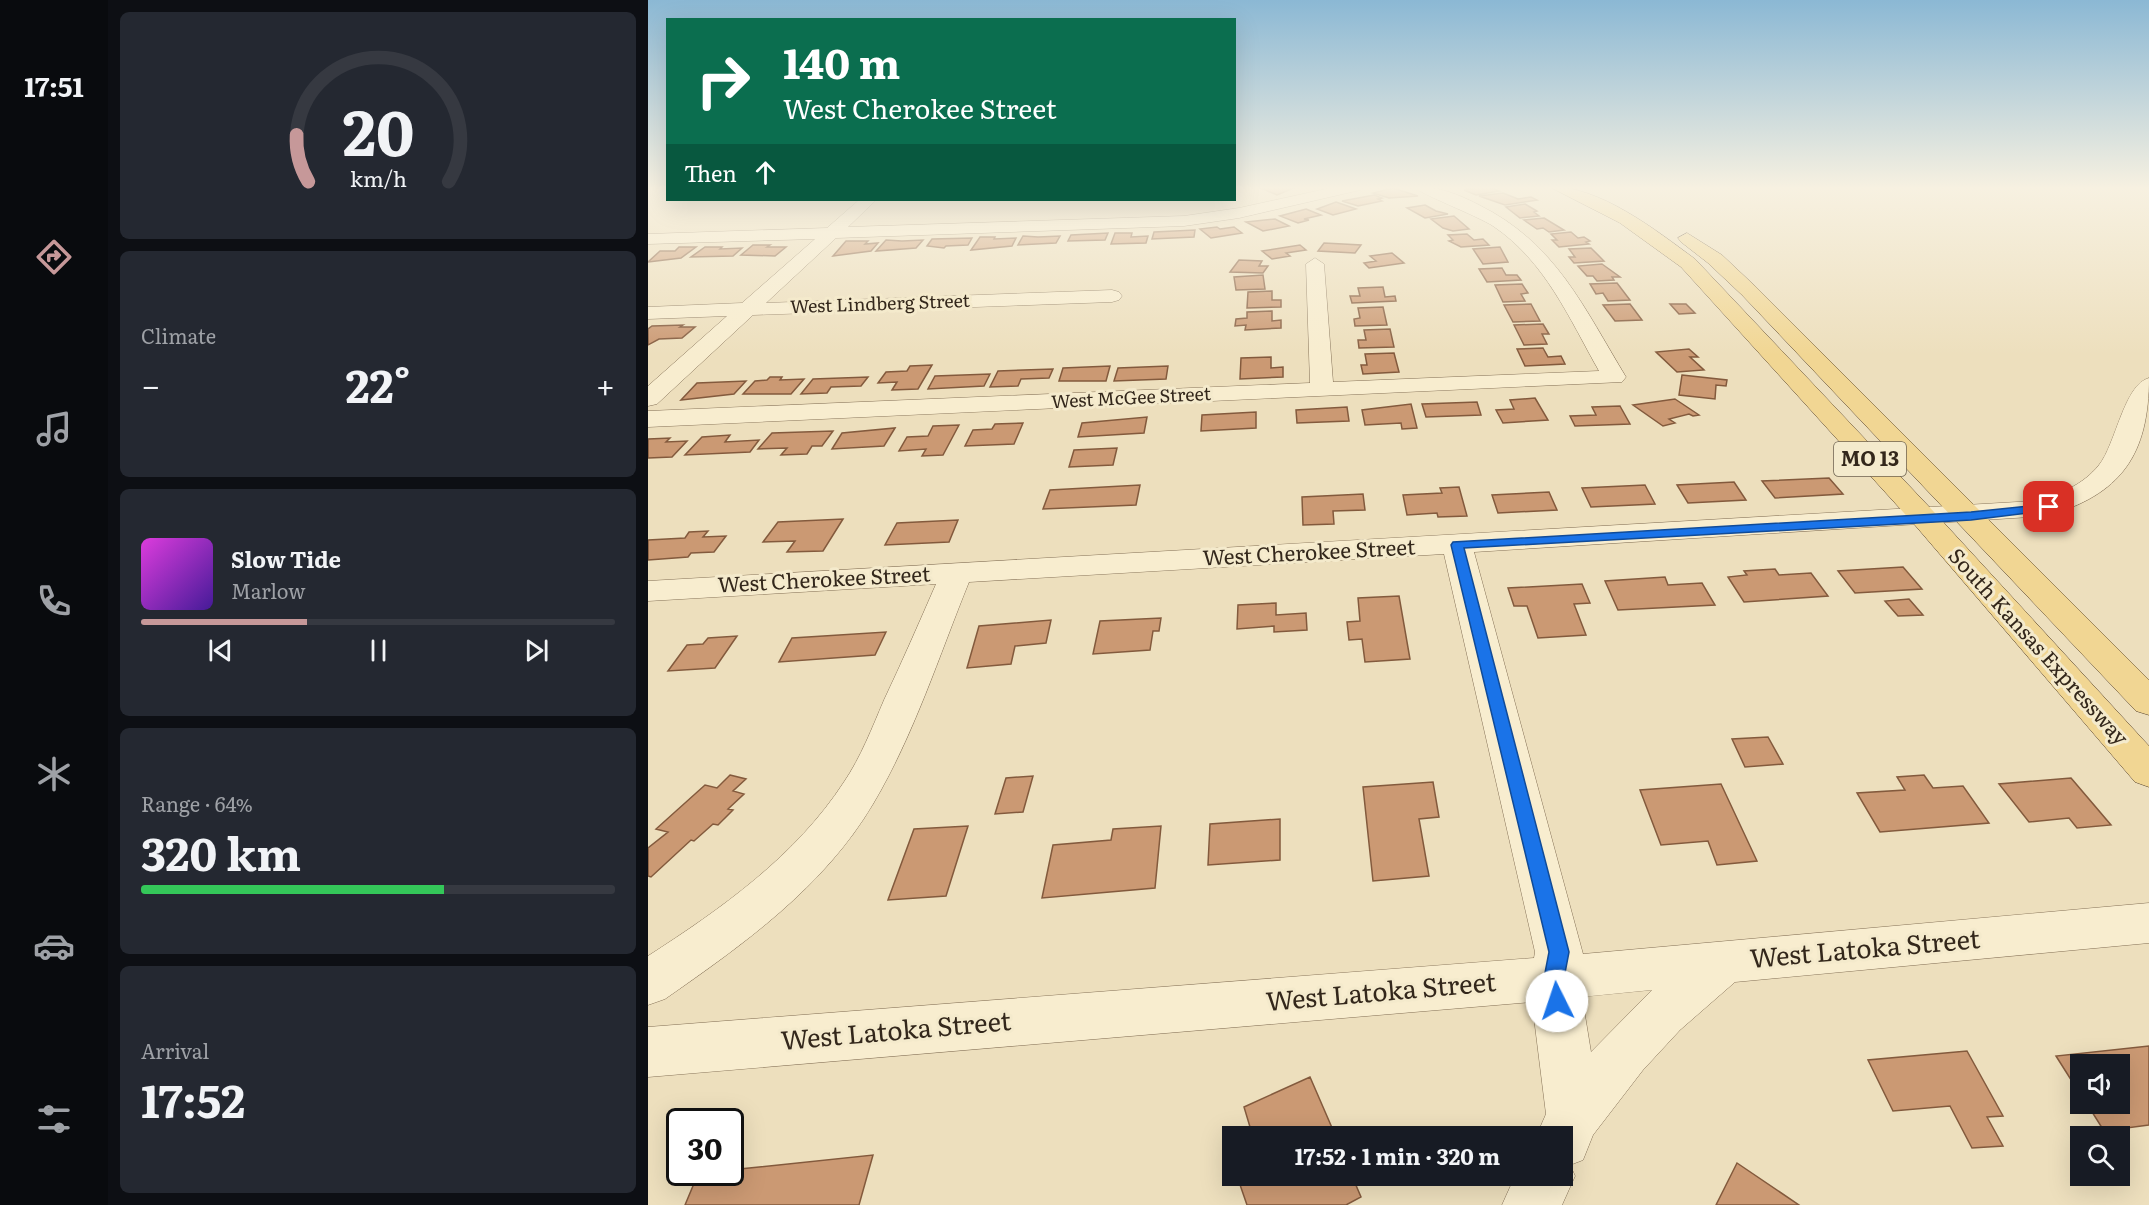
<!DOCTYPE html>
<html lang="en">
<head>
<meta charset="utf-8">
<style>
  :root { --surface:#171b24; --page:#242831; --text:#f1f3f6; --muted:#9ea1a6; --line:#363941; --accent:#c69899 }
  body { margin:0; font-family:Literata,serif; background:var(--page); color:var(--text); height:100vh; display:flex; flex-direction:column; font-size:22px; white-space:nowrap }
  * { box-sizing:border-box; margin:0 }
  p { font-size:20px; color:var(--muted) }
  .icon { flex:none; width:33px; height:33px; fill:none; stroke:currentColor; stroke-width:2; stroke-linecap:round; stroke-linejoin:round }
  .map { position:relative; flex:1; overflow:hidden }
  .sheet { display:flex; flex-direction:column; gap:12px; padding:12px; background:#0d0f14; width:540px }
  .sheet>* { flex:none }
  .guide { position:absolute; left:18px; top:18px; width:570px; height:183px; border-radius:0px; box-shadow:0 6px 24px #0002; background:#0b6e4f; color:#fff; overflow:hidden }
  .controls { position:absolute; left:1422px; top:1054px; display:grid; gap:12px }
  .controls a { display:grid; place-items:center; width:60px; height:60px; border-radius:0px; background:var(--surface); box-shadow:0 6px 24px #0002; font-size:30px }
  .speed { position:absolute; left:18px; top:1108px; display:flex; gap:12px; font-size:30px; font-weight:700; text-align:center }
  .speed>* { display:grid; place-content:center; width:78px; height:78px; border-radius:50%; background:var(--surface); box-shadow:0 6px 24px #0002; line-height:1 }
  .speed .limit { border:3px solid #111; border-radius:9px; background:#fff; color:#111 }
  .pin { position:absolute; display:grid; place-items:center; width:51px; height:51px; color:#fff; margin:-26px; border-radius:12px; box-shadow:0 3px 9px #0006 }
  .me { position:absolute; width:66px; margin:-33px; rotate:356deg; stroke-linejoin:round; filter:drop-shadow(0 0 4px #0008) }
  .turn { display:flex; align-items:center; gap:21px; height:126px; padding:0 18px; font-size:27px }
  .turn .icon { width:78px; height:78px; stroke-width:2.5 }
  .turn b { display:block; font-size:42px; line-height:51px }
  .then { display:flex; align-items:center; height:57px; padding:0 18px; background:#0003; gap:12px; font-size:22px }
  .big { font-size:45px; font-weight:700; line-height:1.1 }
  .sheet .tile { flex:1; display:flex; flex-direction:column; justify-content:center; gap:9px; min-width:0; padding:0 21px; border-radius:9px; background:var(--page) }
  .sheet .dial { align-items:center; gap:0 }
  .dial svg { height:156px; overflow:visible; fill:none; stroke:var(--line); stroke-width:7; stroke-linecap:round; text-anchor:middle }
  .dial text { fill:var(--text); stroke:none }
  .song { display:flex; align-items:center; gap:18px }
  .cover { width:72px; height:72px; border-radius:9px; background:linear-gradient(135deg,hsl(300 70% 55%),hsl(260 70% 35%)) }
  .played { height:6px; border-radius:3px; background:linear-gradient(90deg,var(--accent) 35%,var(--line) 35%) }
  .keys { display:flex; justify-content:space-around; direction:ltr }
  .heat { display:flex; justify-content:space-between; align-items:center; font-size:33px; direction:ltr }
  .charge { height:9px; border-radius:4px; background:linear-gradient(90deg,#34c759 64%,var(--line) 0) }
  .trip { position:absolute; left:574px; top:1126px; width:351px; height:60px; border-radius:0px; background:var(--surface); box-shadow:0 6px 24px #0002; font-weight:700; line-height:60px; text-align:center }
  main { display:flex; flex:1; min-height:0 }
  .tabs { display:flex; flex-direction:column; width:108px; justify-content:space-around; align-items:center; background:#090b0e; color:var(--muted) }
  .tabs .icon { width:42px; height:42px }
  .tabs .on { color:var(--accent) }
  .tabs b { font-size:27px; color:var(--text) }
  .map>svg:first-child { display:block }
  .building { fill:#cb9973; stroke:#835a3d; stroke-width:1.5 }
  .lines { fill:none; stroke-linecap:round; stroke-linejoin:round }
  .minor-casing { stroke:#847056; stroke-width:1 }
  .major-casing { stroke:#513e2b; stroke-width:1 }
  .minor { fill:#f8edcf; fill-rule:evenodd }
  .major { fill:#f1d693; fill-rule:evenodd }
  .route { fill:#1a73e8; stroke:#114b97; stroke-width:1.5 }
  .labels { text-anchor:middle; stroke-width:6; stroke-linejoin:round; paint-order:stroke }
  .far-street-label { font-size:18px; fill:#33271b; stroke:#f4eacc }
  .shield { fill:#f4eacc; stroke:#6d6250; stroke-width:1.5 }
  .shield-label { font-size:20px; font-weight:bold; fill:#33271b }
  .street-label { font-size:21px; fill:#33271b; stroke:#f4eacc }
  .near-street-label { font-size:26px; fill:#33271b; stroke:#f4eacc }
</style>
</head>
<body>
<main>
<nav class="tabs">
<b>17:51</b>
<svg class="icon on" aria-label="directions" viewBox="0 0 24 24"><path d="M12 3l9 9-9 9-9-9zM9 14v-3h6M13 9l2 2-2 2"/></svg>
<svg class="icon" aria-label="music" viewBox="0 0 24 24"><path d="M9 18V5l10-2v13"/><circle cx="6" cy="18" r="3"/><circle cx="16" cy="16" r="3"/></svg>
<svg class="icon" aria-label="phone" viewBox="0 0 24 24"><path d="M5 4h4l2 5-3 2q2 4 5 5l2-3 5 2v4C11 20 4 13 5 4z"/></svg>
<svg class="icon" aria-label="climate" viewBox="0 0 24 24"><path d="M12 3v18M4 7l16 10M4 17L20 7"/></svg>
<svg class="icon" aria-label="car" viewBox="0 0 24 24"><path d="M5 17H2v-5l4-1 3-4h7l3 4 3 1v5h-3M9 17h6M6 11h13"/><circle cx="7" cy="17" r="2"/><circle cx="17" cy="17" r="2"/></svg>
<svg class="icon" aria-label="filters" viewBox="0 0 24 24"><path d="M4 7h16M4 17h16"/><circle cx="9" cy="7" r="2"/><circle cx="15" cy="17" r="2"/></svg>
</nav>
<section class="sheet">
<div class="tile dial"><svg viewBox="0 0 100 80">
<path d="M14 69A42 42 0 1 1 86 69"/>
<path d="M14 69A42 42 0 0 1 8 45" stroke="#c69899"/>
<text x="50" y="56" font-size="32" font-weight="700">20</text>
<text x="50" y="72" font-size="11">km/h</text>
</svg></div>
<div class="tile"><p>Climate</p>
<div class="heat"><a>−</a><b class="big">22°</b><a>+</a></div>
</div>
<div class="tile">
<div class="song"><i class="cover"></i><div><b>Slow Tide</b><p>Marlow</p></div></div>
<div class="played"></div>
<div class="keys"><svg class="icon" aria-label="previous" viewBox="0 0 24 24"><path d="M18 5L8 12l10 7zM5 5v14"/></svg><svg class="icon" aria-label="pause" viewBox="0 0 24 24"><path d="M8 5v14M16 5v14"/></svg><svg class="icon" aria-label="next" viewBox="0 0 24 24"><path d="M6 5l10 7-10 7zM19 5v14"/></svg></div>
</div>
<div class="tile"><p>Range · 64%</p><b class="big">320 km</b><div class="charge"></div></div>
<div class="tile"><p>Arrival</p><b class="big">17:52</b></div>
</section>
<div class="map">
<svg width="1501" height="1205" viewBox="0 0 1501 1205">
  <rect width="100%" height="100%" fill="#eddfbd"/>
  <!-- building -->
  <path class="building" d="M619,187H648L629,195L613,188Z
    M814,187H841L851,191L828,195L816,190L826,189Z
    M745,188L770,196L741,198L725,193Z
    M855,193L870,199L883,197L889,200L857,205L831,196Z
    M726,195L734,198L730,199L734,201L710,206L694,201Z
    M688,202L708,209L685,215L669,209Z
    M877,204L889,211L886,212L891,216L872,218L858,207Z
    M777,205L788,211L800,214L777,218L759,208Z
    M658,209L673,215L656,219L661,220L650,223L632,216Z
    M806,216L821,229L805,231L795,228L783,219Z
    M896,218L916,230L901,232L895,228L889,229L876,220Z
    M627,219L641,226L615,231L598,222Z
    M569,227L572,229L586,227L594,233L563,238L552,229Z
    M547,230L546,237L504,239L506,232Z
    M923,232L930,238L936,237L942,241L938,242L941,244L911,247L904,240H909L903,234Z
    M460,233L457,240L420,241L423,235Z
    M467,233H484L483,237L500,236L498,243L463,244Z
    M819,234L826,240L835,239L841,245L813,247L801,241L805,240L800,235Z
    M375,236L390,237L412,236L408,243L370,245Z
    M332,237H347L346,239L368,238L364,246L323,250Z
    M324,238L320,245L298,246L296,248L279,246L284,239Z
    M238,240L254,241L275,240L268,248L228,251Z
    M198,241H220L217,244L230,243L223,251L185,256Z
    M676,243L713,245L707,253L670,251Z
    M105,245H122L119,247H138L127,256L93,255Z
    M652,245L658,250L638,253L642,256L624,259L614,251Z
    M31,247H48L33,258L0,262L12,251H27Z
    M57,247H74L72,249L94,248L85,256L43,257Z
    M852,247L860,262L835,264L825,249Z
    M943,248L956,261L926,263L921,257H927L921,249Z
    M744,253L756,263L721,268L716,263L728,261L722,256Z
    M591,260L614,261L611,266H620L615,273L582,272Z
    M954,264L972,277H964L966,280L949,281L945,276H939L930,266Z
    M854,268L858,275H869L873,280L839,282L831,269Z
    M615,275L617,289L588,290L586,277Z
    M969,283L982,300L960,301L955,293L948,294L942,284Z
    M874,284L880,293L873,294L877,301L855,302L847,285Z
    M735,287L737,297L747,296L748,301L704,303L702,296H712L710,288Z
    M624,291V300H633V307L599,308L600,292Z
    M883,304L892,321L865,322L856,305Z
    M982,304L994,320L967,321L955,305Z
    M1022,304H1038L1047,313L1031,314Z
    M735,307L739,325L707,326L706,319L712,318L710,308Z
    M624,311V321L633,320V328L597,330L598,325L587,326L588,319L599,318V312Z
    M895,324L901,334H894L899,344L876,345L866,325Z
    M35,325L32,327H47L34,338L11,339L0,345V329L4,326Z
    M742,329L746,347L711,348L710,340H718L716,330Z
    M895,348L900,357L913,356L917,364L877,366L869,349Z
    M1041,349L1050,357H1042L1056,370L1029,372L1008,352Z
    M746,353L751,372L715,374L713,365H719L717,354Z
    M623,357V368L635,367V377L592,379L593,358Z
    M284,365L270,389L244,390L249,382L230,383L238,372L259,371L262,366Z
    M462,366L458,381H411L415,368Z
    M520,366L518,379L466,381L470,368Z
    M405,369L401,378L373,379L370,386L342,387L350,371Z
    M342,374L336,386L280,389L287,376Z
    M1034,375L1079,380L1078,386L1068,385L1067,399L1031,395Z
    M122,377H134L132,380L156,379L143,394H95L107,381L119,380Z
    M220,377L213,386L183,387L179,393L153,394L165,379Z
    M98,381L86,394L33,400L49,383Z
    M887,398L900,420L855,423L848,410L866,409L862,400Z
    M1027,399L1051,415L1045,416L1041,414L1021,419L1027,423L1015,426L985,405Z
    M829,402L833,415L778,417L774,404Z
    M763,404L769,428L754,429L753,423L717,425L714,410Z
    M972,406L982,424L927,426L922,416L948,415L944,407Z
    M699,407L701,421L649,423L648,410Z
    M608,412V428L553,431L554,415Z
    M499,417L496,433L430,437L434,423Z
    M375,423L366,444L317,446L325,430L344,429L347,424Z
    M311,425L295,455L274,456L278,449L251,451L259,437L280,436L285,426Z
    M247,428L236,446L184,449L194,433Z
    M185,431L174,446H164L159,454L133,455L139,448L110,449L124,433Z
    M82,435L77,442L111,440L102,452L37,455L54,437Z
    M22,438L18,442L39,441L24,457L0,458V439Z
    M469,448L465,465L421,467L426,450Z
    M1181,478L1195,494L1127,498L1114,481Z
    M1086,482L1098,500L1040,503L1029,485Z
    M492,485L488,505L395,509L402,490Z
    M997,485L1007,504L943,507L934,488Z
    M811,487L819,516L790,517L789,513L759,515L755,495L794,493L792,488Z
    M901,492L909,510L850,513L844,495Z
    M715,494L717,510L685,511L686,524L655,525L654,497Z
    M195,519L175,551L139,552L147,541L115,542L130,522Z
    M310,520L301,542L237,545L249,523Z
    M60,531L55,537L78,536L66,552L43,553L40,557L0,560V540L37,538L41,532Z
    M1255,567L1274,589L1207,593L1190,571Z
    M1127,569L1131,575L1163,573L1180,596L1096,602L1080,577L1099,575L1096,571Z
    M1017,577L1020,585L1054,583L1067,605L970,610L957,581Z
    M934,584L942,603L926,604L938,635L890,638L879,606H866L860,588Z
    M751,596L762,659L717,662L714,639L701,640L699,622L712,621L710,598Z
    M1261,599L1275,615L1250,616L1237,601Z
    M628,603V615L658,613L659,630L626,632V626L589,629L590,605Z
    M513,618L511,631H505L502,650L445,654L452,621Z
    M403,620L398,643L367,646L363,664L319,668L331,626Z
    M238,632L227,655L131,662L144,638Z
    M89,636L67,668L20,671L39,645L55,644L60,638Z
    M1120,737L1135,764L1097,767L1084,739Z
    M82,775L98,779L85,791L96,794L80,809L85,810L70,825L65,824L46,841L43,840L3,877L0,876V848L20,832L8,829L57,785L69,788Z
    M1276,775L1285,788L1315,786L1341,823L1232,832L1209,793L1257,790L1249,777Z
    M385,776L375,812L347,814L358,778Z
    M1423,778L1463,825L1429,828L1421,818L1381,822L1351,784Z
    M785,782L791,817L771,819L781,876L725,881L715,787Z
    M1073,784L1109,861L1069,865L1060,841L1013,845L992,790Z
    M632,819V860L560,865L562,824Z
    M320,826L298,896L240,900L266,829Z
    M513,826L507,888L394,898L405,845L463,840L465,829Z
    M1501,1046V1125L1456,1131L1439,1104H1472V1065H1432V1094L1408,1056Z
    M1319,1051L1355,1116L1339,1117L1355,1146L1324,1148L1302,1106L1245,1111L1220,1060Z
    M662,1077L688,1137H605L596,1107Z
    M225,1155L211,1205H37L50,1174L82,1173V1170Z
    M1089,1163L1151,1205H1068Z
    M589,1176H704L713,1197L698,1205H599Z"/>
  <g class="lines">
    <!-- minor casing -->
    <g class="minor-casing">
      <path id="minor" d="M687,187H715L712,190L591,218L536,226L188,238L118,303L464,290L471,292L474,296L471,300L464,302L105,315L9,404L0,406V386L79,316L0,319V307L94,303L167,239L0,244V234L179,228L211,200H228L200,227L536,216L591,208Z
        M766,187C790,186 810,194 831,205C908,243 936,308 978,377L974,382L0,427V411L662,383L658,264L667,258L676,264L685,382L951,371C921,318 897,261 845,226C830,216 772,194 766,187Z
        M1501,378C1501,455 1473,495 1398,516L826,552L935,954L1501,903V943L1087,982L1032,1030L995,1070L945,1135L935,1160L922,1165L927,1176L914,1205H854L867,1176H915V1137H888L898,1114L884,1002L0,1077V1027L886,958L887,952L796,554L321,582C291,656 266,735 225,804C176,887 96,944 17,999L0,1005V956C73,909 148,856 196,782C213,757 224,728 236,700C254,662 271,623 288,584L0,601V581L1387,501C1411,495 1435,485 1451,465C1468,444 1476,384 1501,378ZM1004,990L943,1052L934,997Z"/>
    </g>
    <!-- major casing -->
    <g class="major-casing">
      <path id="major" d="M902,187C951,185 1009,231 1047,259L1286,512L1501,746V787L1487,782L1266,524L1033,267L972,223Z
        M1039,233L1074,255L1108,287L1501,680V715L1488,711L1094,295L1060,263L1033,242L1030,238Z"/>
    </g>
    <!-- minor -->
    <use href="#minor" class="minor"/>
    <!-- major -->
    <use href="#major" class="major"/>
  </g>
  <!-- sky -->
  <linearGradient id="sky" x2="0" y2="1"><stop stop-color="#8bb8d4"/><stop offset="0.53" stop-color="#f7f1e1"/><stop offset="1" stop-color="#f7f1e1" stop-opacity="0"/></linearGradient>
  <rect width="1501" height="355" fill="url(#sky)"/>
  <!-- route -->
  <path class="route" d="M1401,504L1405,505V510L1323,520L816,548L921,952L916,978L920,1001L917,1008L909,1010L902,1008L896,978L901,952L803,545L805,542L1323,512Z"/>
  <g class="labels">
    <!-- far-street labels -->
    <g class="far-street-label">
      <text transform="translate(232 304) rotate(-2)" y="6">West Lindberg Street</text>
      <text transform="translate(483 398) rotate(-3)" y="6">West McGee Street</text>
    </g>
    <!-- shield labels -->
    <rect class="shield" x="1186" y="442" width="72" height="34" rx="4.5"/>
    <g class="shield-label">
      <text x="1222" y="466">MO 13</text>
    </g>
    <!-- street labels -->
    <g class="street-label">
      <text transform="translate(661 553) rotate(-3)" y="7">West Cherokee Street</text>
      <text transform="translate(176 580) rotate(-3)" y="7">West Cherokee Street</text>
      <text transform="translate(1390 647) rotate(48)" y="7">South Kansas Expressway</text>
    </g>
    <!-- near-street labels -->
    <g class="near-street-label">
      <text transform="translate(1217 949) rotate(-5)" y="9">West Latoka Street</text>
      <text transform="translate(733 992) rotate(-5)" y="9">West Latoka Street</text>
      <text transform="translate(248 1031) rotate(-5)" y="9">West Latoka Street</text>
    </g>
  </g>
</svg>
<div class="controls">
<a><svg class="icon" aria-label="sound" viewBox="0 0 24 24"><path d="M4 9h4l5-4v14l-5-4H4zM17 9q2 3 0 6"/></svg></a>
<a><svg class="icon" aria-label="search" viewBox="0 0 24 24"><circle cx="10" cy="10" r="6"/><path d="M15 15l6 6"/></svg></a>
</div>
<div class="speed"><div class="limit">30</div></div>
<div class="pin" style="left:1401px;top:507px;background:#d93025"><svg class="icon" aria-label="arrive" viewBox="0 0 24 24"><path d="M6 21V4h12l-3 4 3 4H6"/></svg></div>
<svg class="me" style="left:909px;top:1001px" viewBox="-20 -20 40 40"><circle r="19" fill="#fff"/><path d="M0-13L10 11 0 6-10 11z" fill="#1a73e8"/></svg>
<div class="trip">17:52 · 1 min · 320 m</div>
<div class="guide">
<div class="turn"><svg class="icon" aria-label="right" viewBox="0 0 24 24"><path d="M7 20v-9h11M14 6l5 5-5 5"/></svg><div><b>140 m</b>West Cherokee Street</div></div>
<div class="then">Then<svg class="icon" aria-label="ahead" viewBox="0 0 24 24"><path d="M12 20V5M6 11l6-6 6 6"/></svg></div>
</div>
</div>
</main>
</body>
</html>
